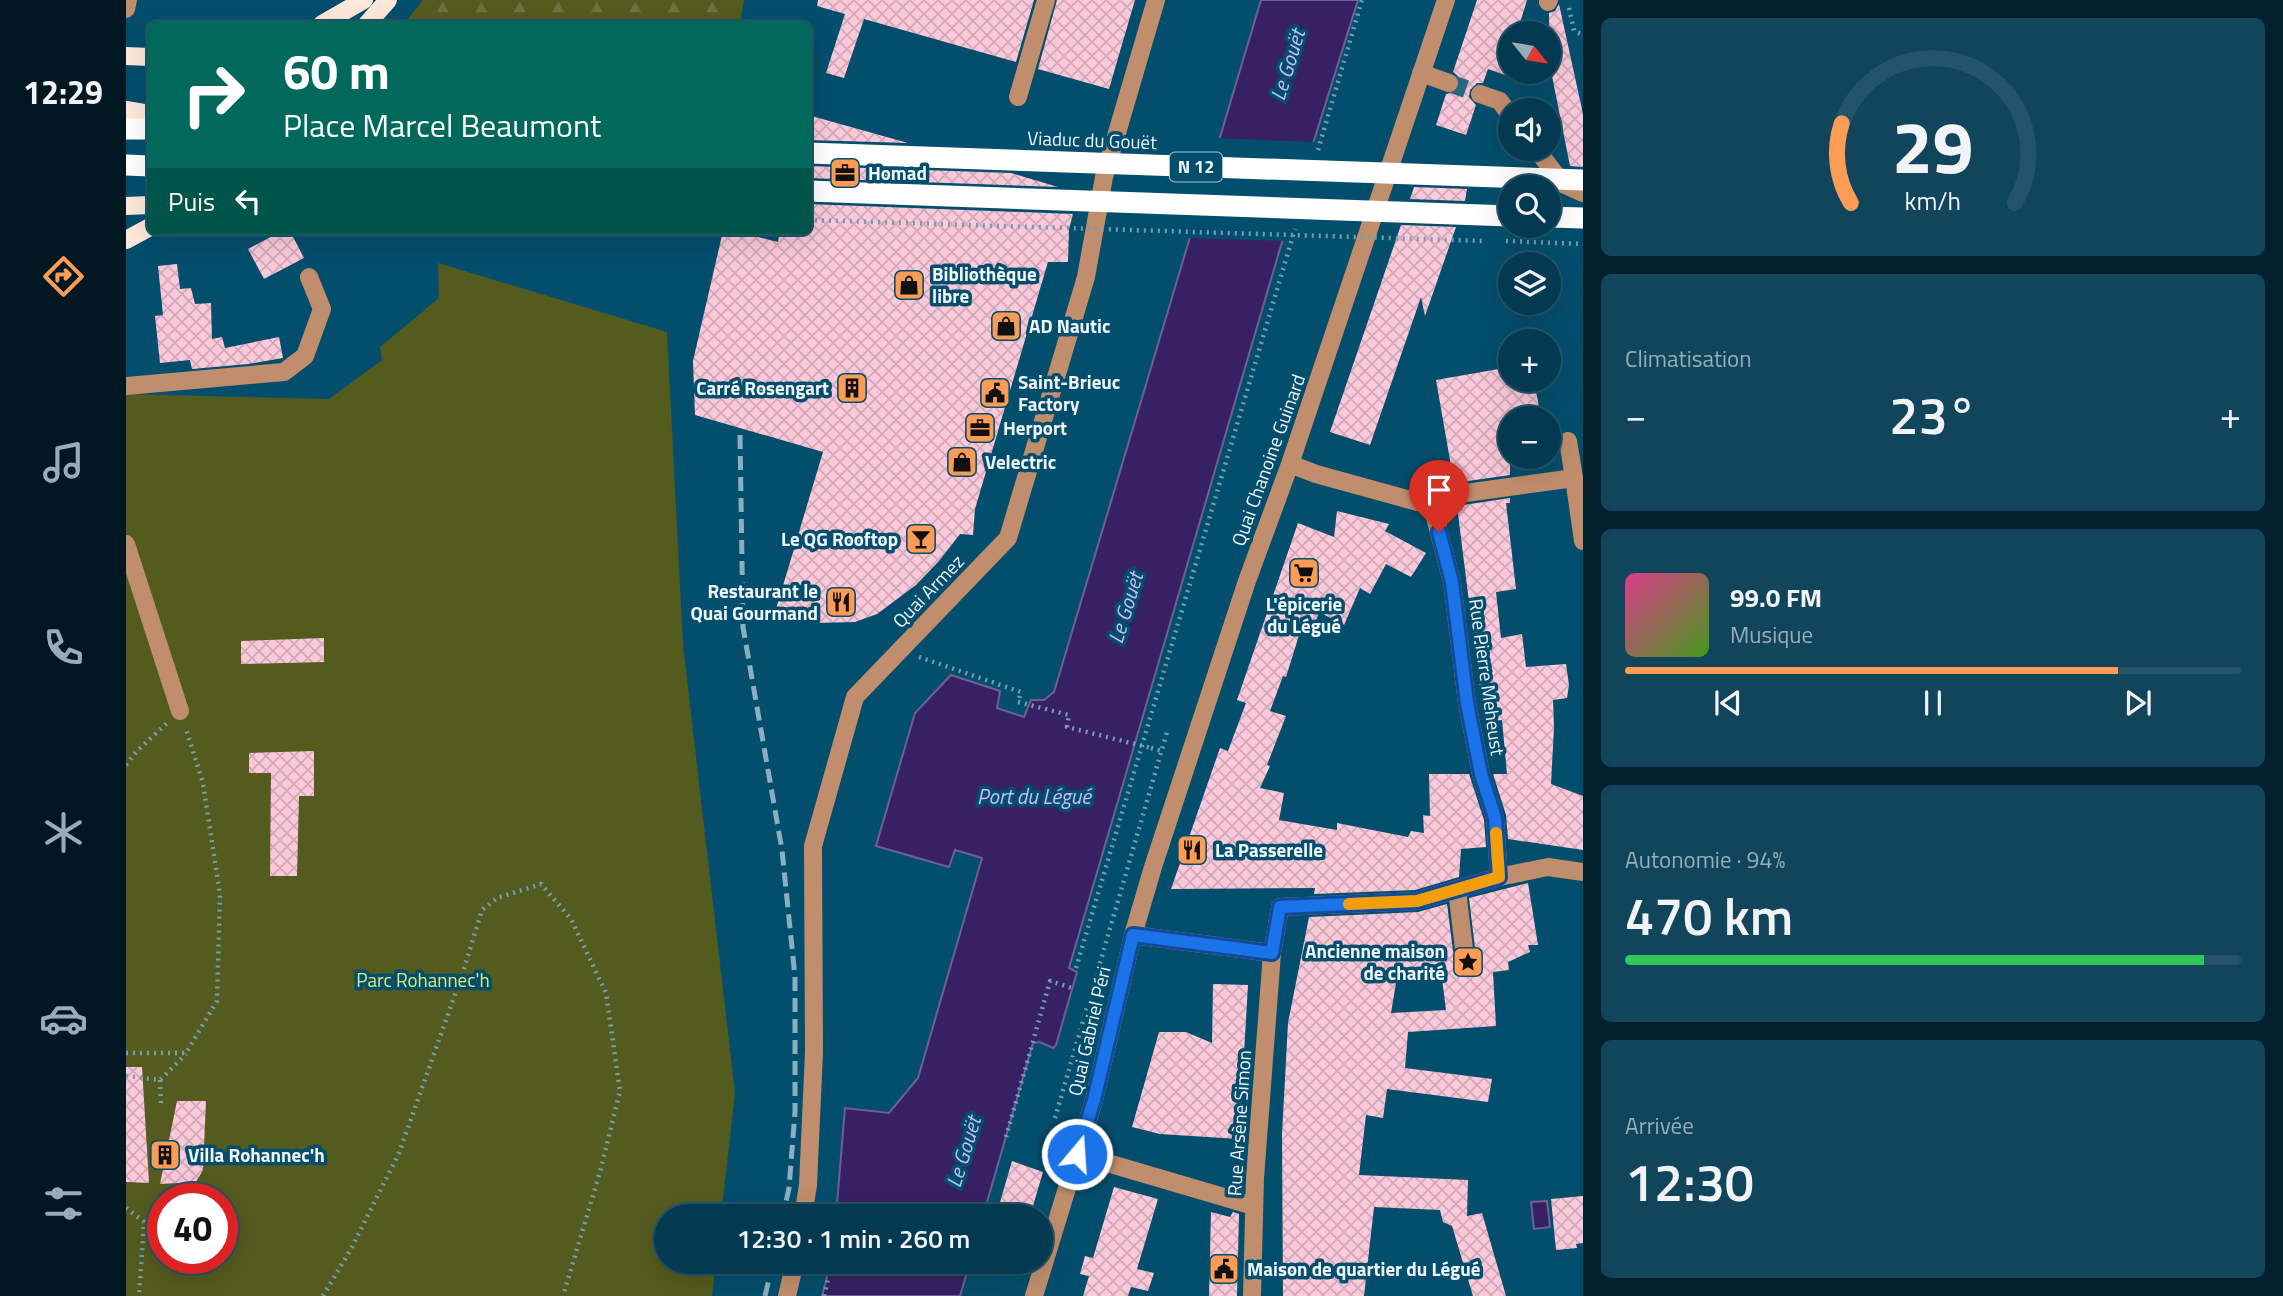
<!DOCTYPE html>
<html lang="fr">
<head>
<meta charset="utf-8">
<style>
  :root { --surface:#033a52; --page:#11455c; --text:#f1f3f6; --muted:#97adb8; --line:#245469; --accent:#fd9c55 }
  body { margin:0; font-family:"Titillium Web",sans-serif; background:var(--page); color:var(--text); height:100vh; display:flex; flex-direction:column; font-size:26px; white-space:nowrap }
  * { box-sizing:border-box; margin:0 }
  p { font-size:23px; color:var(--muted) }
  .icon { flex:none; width:38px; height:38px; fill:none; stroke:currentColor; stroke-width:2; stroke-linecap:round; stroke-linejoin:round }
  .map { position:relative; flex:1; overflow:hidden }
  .sheet { display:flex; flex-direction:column; gap:18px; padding:18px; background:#02202d; width:700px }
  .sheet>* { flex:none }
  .banner { position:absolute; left:21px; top:21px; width:665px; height:214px; border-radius:10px; box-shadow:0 7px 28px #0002,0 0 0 2px var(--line); background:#00695c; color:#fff; overflow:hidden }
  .needle { width:46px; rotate:120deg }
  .buttons { position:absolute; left:1372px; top:21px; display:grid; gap:14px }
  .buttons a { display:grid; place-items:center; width:63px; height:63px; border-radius:50%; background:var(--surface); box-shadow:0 7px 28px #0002,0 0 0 2px var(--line); font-size:35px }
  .speed { position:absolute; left:21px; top:1183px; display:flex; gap:14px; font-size:35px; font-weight:700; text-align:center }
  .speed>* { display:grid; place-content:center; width:91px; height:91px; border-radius:50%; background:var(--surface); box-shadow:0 7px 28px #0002,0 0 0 2px var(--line); line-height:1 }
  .speed .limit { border:10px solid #d22; background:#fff; color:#111 }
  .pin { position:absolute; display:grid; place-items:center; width:60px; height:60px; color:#fff; margin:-72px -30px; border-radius:50% 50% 50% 0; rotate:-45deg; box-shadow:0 0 7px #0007 }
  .pin .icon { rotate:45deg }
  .me { position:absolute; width:77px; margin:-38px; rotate:18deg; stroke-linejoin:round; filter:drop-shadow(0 0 5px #0008) }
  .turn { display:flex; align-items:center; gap:24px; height:147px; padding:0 21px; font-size:32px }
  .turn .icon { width:91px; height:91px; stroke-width:2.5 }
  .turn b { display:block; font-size:49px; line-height:60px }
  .then { display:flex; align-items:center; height:66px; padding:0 21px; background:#0003; gap:14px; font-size:26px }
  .big { font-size:52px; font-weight:600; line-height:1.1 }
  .sheet .widget { flex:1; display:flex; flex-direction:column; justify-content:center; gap:10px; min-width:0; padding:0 24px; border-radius:10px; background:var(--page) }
  .sheet .dial { align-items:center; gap:0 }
  .dial svg { height:182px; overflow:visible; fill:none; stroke:var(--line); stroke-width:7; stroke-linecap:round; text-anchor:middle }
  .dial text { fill:var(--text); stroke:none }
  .song { display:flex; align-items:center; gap:21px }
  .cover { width:84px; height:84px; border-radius:10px; background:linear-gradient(135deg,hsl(330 70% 55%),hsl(100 70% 35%)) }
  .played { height:7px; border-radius:4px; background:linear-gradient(90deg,var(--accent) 80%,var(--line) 80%) }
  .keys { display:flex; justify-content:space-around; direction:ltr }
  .heat { display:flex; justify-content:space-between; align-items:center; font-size:38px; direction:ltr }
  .charge { height:10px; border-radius:5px; background:linear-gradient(90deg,#34c759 94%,var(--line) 0) }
  .trip { position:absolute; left:528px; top:1204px; width:399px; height:70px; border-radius:35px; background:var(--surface); box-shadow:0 7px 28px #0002,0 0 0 2px var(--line); font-weight:600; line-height:70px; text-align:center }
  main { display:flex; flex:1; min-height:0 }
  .dock { display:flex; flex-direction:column; width:126px; justify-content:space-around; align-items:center; background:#011721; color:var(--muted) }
  .dock .icon { width:49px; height:49px }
  .dock .on { color:var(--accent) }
  .dock b { font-size:32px; color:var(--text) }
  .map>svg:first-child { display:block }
  .forest { fill:url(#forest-firs) }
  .green { fill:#545b1f; fill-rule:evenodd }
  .water { fill:#372063; stroke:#6e6091; stroke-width:2 }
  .pier { fill:#044e6d }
  .building { fill:url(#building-cross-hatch); fill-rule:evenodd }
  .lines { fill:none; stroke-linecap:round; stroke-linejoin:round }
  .minor-tunnel { stroke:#276782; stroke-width:18; stroke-dasharray:18 9; stroke-linecap:butt }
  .path { stroke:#749eb1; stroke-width:4.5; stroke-dasharray:2 5; stroke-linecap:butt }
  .minor { stroke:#c08e6c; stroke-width:18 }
  .major { stroke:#fde8da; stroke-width:18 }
  .highway { stroke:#fff; stroke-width:21 }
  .rail { stroke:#8cafbf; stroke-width:5; stroke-dasharray:14 7; stroke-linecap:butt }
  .path-bridge { stroke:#749eb1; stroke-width:4.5; stroke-dasharray:2 5; stroke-linecap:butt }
  .highway-bridge { stroke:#fff; stroke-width:21 }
  .route-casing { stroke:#114b97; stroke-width:18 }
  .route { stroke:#1a73e8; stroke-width:12 }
  .slow { stroke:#f59e0b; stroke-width:12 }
  .labels { text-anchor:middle; stroke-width:7; stroke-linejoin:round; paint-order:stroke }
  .shield { fill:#044e6d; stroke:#a8c4d0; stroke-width:2 }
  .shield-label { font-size:18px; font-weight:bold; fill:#eff6fb }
  .street-label { font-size:19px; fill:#eff6fb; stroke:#044e6d }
  .poi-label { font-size:19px; font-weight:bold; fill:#eff6fb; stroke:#044e6d; text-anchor:start }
  .park-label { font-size:19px; fill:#ddeb77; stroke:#044e6d }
  .water-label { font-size:21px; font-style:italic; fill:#cabcf8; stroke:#044e6d }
</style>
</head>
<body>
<main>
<nav class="dock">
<b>12:29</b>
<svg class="icon on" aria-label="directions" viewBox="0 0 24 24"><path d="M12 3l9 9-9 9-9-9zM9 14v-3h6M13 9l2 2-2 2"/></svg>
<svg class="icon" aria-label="music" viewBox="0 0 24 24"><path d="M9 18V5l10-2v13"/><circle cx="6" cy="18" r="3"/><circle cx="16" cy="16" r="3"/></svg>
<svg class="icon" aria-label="phone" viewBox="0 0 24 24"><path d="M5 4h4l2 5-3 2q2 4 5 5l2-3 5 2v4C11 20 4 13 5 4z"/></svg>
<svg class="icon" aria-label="climate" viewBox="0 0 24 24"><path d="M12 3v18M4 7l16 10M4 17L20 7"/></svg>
<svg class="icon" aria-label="car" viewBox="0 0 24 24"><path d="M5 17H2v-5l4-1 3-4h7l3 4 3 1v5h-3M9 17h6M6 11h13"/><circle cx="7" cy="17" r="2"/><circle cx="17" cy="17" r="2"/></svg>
<svg class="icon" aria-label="filters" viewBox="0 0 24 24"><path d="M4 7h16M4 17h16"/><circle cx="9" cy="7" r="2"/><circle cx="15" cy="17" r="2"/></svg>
</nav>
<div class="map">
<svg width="1457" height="1296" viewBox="0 0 1457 1296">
  <defs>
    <pattern id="forest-firs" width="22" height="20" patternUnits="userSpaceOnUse" patternTransform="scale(1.75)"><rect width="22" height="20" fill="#545b1f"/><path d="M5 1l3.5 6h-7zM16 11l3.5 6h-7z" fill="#6d7340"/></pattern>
    <pattern id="building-cross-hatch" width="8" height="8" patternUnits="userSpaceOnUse" patternTransform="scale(1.75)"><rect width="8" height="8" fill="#fcc9db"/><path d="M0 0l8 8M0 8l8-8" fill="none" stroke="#cfa9b7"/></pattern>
  </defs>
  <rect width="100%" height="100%" fill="#044e6d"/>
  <!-- forest -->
  <path class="forest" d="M297,0H618L614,24H278Z"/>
  <!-- green -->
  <path class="green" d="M312,263L541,332L557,645L609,1093L595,1216H541V1262H590L586,1296H0V394L203,399L256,360L254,347L313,298ZM37,1199H96V1258H37Z"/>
  <!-- water -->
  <path class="water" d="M1135,0H1232L1153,252L943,968L951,972L930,1045L927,1048L914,1042L907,1043L857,1216H710L719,1108L763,1113L792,1078L856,858L829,850L823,867L750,846L789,713L825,675L874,691L871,708L898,717L905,700H918L928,692Z
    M1421,1201L1424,1227L1408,1229L1405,1202Z
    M705,1262H844L834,1296H696Z"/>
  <!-- pier -->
  <path class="pier" d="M1090,138L1191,142L1160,241L1060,238Z"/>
  <!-- building -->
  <path class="building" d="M692,0H908L890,62L738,19L718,78L700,73L719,14L691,6Z
    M931,0H1009L983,89L912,69Z
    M1351,0H1401L1391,33H1384V56L1379,75L1362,69L1357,83H1351L1344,90L1343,97L1350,105L1340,135L1310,125L1320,94L1330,92L1334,86L1332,76L1327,72Z
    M1433,4L1457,114V167L1444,166L1423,61V13L1429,11Z
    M682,115L782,143L682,140Z
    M682,166L885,173L932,187L682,178Z
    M1288,187L1341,189L1339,201L1284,199Z
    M682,204L947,214L943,229L942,262H922L849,509L847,535L834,534L813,561L790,585L751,614L729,622L688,623L689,621L647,619L697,452L569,415L567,361L597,231H608L652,242L654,231H682Z
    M1275,225L1330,227L1299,316L1295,297L1244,445L1204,432Z
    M156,231H164L178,258L138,279L122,249Z
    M51,264L54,289L65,288L69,304L85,303L86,339L96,337L99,348L153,337L157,358L122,364L66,369L64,360L34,363L29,316L37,315L32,266Z
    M1384,367V380H1408L1415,418H1384V475L1328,483L1310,380Z
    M1384,498V503H1380L1390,589L1370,592L1375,638L1396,634L1400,667L1440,664L1443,685L1441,698L1427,700L1428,727L1425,784L1457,796V850L1382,839L1380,815L1367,774H1381L1376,720L1358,722L1331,506Z
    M1211,511L1263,524L1259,531L1300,553L1285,577L1260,564L1244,594L1234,588L1218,625L1193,612L1185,636L1174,632L1160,677L1157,676L1144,711L1160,716L1141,765L1144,766L1134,788L1158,793L1153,820L1211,830V823L1282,837L1285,831L1298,833L1297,815L1304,816L1303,774H1343L1358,820L1360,847L1335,849L1333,877L1289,890L1188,894L1189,888L1045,889L1094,748L1102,751L1120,703L1111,700L1172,523L1208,537Z
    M198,638V662L115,664V641Z
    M188,751V796H173L171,876H144L145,773H123V753Z
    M1402,883L1412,945H1402L1404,952L1382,962L1383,970L1367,972L1370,1026L1282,1032L1279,1068L1366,1079L1362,1102L1261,1089L1257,1118L1240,1115L1233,1175L1342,1180L1341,1216L1356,1213L1380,1296H1347L1326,1226L1317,1222L1314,1210L1248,1207L1238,1296H1157L1156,1134L1162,1023L1183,917L1292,912L1321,904L1327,951L1333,959L1340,960L1348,954L1349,948L1343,898ZM1272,971H1315L1320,1010L1265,1013Z
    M1087,984L1122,985L1113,1139L1034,1134L1006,1127L1033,1032H1060L1086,1043Z
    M0,1067H16L23,1183L0,1182Z
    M51,1101H80L77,1170L70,1182L34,1184Z
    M886,1161L917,1172L904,1216H870Z
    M988,1187L1032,1199L1011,1269L1028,1273L1022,1291L1005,1287L1002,1296H957L963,1276L954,1274L959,1256L967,1258Z
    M1457,1196V1243L1450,1244L1451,1248L1430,1250L1425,1199Z
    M1085,1212L1104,1217L1107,1212L1113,1214L1111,1296H1083Z"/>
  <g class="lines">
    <!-- minor-tunnel -->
    <path class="minor-tunnel" d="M1323,83L1354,94"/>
    <!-- path -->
    <path class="path" d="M1443,8L1448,31L1457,35
      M1192,150L1236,0
      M793,657L895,692L892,702
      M1025,748L1036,751
      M0,765L10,752L41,723
      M950,968L1169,229
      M0,1053H60L91,1001L94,895L77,783L60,729
      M0,1076L34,1080L60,1054
      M34,1080L35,1103
      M929,1118L1041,732
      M880,1137L924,981L946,988
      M0,1208L18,1222L13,1296
      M197,1296L225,1249L273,1153L337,972L356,910L371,898L415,884L445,919L480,993L494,1091L474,1172L437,1296
      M698,1296L706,1262"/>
    <!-- minor -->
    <path class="minor" d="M1422,2L1423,0
      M0,9L2,0
      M1295,73L1323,83
      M1354,94L1374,101L1384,115
      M892,97L920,0
      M1410,149L1437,184L1457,193
      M0,386L158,372L179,356L196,309L183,277
      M1442,441L1448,478
      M1164,464L1190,474L1306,506
      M1306,506L1326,582L1341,703L1355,774L1369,818L1373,877
      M1306,506L1318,496L1448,478L1457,541
      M0,544L54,711
      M1331,890L1338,949
      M1007,935L1146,953
      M951,1154L1128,1206
      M677,1216L682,1185L688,1052L687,846L729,697L882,538L960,277L978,177L1030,0
      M661,1296L669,1262
      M908,1296L968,1100L1007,935L1027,867L1121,581L1164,464L1320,0
      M1126,1296L1129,1178L1146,953L1154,907L1291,901L1373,877L1422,867L1457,872"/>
    <!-- major -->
    <path class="major" d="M196,24L238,0
      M241,24L262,0
      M0,56L24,57
      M0,110L24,114
      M0,206L24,205
      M0,240L24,227"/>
    <!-- highway -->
    <path class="highway" d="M0,129H24
      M0,165L24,166
      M1423,217L1457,218"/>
    <!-- rail -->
    <path class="rail" d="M614,435L617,627L656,850L669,977V1112L663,1188L657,1216
      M639,1296L647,1262"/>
    <!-- path-bridge -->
    <path class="path-bridge" d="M682,220L1360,241
      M1380,241L1457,244
      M892,702L943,715L941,727L1025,748"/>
    <!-- highway-bridge -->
    <path class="highway-bridge" d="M682,153L1457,180
      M682,191L1384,216"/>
  </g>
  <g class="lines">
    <!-- route casing -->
    <g class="route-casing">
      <path id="route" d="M951,1154L968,1100L1007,935L1146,953L1154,907L1291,901L1373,877L1369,818L1355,774L1341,703L1326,582L1313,532"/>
    </g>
    <!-- route -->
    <use href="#route" class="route"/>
    <!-- slow -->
    <path class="slow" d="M1223,904L1291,901L1373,877L1370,833"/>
  </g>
  <!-- icons -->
  <defs>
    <g id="office-square" transform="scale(1.575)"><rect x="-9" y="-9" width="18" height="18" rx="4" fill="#fd9c55" stroke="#044e6d"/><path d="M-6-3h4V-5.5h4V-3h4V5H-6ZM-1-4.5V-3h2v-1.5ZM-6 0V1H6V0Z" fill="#111"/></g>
    <g id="shop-square" transform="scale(1.575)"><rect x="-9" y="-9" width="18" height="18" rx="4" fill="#fd9c55" stroke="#044e6d"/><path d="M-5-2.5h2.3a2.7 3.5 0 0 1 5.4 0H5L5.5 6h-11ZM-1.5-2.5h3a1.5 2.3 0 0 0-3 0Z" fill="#111"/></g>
    <g id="building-square" transform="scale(1.575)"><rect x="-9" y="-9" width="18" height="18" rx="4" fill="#fd9c55" stroke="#044e6d"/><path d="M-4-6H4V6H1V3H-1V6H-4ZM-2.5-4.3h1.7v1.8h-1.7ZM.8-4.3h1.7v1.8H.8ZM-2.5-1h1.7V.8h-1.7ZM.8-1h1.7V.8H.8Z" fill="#111"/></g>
    <g id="civic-square" transform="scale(1.575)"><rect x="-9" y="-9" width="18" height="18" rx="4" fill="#fd9c55" stroke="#044e6d"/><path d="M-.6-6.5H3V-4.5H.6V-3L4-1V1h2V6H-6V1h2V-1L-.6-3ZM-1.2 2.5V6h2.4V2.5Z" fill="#111"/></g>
    <g id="bar-square" transform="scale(1.575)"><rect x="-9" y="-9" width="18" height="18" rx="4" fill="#fd9c55" stroke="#044e6d"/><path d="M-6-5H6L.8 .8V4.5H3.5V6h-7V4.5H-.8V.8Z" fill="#111"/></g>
    <g id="supermarket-square" transform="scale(1.575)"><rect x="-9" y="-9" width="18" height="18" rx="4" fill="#fd9c55" stroke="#044e6d"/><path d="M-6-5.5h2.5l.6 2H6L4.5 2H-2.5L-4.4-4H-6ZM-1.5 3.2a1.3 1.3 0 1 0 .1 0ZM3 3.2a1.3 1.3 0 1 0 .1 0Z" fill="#111"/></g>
    <g id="restaurant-square" transform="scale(1.575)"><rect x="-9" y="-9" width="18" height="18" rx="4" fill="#fd9c55" stroke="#044e6d"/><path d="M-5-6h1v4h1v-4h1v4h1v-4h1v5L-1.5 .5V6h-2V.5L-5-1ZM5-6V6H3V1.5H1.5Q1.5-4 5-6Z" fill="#111"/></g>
    <g id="sight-square" transform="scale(1.575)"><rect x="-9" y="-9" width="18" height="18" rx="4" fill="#fd9c55" stroke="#044e6d"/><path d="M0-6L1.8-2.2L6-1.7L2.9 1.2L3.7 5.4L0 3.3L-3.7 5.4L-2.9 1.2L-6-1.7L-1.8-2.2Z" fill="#111"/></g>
  </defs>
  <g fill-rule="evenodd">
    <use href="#office-square" x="719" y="173"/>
    <use href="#shop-square" x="783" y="285"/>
    <use href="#shop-square" x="880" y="326"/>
    <use href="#building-square" x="726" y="388"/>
    <use href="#civic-square" x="869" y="393"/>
    <use href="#office-square" x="854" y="428"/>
    <use href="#shop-square" x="836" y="462"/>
    <use href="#bar-square" x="795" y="539"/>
    <use href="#supermarket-square" x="1178" y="573"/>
    <use href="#restaurant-square" x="715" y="602"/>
    <use href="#restaurant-square" x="1066" y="850"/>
    <use href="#sight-square" x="1342" y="962"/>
    <use href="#building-square" x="39" y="1155"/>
    <use href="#civic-square" x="1098" y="1269"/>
  </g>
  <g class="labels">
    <!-- shield labels -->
    <rect class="shield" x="1044" y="152.5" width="52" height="29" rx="5"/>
    <g class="shield-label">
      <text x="1070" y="173">N 12</text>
    </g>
    <!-- street labels -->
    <g class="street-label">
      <text transform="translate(966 140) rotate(2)" y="7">Viaduc du Gouët</text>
      <text transform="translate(1142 460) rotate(-70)" y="7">Quai Chanoine Guinard</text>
      <text transform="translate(802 591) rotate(-46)" y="7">Quai Armez</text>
      <text transform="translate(1361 677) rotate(82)" y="7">Rue Pierre Meheust</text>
      <text transform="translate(963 1031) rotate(-77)" y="7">Quai Gabriel Péri</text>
      <text transform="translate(1113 1123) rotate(-86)" y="7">Rue Arsène Simon</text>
    </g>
    <!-- poi labels -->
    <g class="poi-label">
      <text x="742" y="180">Homad</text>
      <text x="806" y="281">Bibliothèque<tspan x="806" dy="22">libre</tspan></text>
      <text x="903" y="333">AD Nautic</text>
      <text x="892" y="389">Saint-Brieuc<tspan x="892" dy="22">Factory</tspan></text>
      <text x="703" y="395" text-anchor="end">Carré Rosengart</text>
      <text x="877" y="435">Herport</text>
      <text x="859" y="469">Velectric</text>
      <text x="772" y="546" text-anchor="end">Le QG Rooftop</text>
      <text x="692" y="598" text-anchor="end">Restaurant le<tspan x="692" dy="22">Quai Gourmand</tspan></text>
      <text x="1178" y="611" text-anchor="middle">L'épicerie<tspan x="1178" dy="22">du Légué</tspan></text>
      <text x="1089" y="857">La Passerelle</text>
      <text x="1319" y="958" text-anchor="end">Ancienne maison<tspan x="1319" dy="22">de charité</tspan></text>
      <text x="62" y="1162">Villa Rohannec'h</text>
      <text x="1121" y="1276">Maison de quartier du Légué</text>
    </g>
    <!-- park labels -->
    <g class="park-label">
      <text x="297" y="987">Parc Rohannec'h</text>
    </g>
    <!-- water labels -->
    <g class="water-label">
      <text transform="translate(1162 65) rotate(-73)" y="7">Le Gouët</text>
      <text transform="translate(1000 608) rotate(-73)" y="7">Le Gouët</text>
      <text x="908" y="804">Port du Légué</text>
      <text transform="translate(838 1152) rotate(-73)" y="7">Le Gouët</text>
    </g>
  </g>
</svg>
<div class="buttons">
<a><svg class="needle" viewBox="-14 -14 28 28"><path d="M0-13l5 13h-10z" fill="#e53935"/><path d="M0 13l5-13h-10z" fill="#97adb8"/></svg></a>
<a><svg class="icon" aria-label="sound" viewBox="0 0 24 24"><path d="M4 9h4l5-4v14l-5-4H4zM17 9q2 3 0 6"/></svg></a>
<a><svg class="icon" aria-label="search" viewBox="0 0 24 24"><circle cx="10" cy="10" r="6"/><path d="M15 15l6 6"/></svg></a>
<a><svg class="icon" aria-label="layers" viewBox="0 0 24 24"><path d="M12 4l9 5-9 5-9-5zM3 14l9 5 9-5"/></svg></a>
<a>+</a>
<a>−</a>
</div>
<div class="speed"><div class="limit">40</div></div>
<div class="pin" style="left:1313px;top:532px;background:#d93025"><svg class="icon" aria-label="arrive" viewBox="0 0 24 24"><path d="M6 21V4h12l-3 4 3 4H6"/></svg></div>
<svg class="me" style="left:951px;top:1154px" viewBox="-20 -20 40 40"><circle r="17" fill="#1a73e8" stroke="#fff" stroke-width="3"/><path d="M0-11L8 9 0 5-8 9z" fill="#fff"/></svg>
<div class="trip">12:30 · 1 min · 260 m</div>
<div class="banner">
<div class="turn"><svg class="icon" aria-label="right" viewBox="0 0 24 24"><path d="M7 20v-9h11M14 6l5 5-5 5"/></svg><div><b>60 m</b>Place Marcel Beaumont</div></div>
<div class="then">Puis<svg class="icon" aria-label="left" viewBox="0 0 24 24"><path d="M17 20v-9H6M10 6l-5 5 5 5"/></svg></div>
</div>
</div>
<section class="sheet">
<div class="widget dial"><svg viewBox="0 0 100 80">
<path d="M14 69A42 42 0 1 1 86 69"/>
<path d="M14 69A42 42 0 0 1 10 34" stroke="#fd9c55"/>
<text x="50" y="56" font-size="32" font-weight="700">29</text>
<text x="50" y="72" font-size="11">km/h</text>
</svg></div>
<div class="widget"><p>Climatisation</p>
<div class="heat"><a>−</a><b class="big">23°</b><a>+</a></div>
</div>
<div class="widget">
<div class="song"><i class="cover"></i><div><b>99.0 FM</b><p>Musique</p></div></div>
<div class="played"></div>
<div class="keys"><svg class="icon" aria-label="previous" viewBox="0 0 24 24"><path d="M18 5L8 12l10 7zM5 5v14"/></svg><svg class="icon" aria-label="pause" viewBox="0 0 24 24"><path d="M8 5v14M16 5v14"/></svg><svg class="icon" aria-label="next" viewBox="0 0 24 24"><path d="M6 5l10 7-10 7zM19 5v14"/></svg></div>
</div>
<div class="widget"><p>Autonomie · 94%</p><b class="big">470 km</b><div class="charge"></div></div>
<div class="widget"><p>Arrivée</p><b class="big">12:30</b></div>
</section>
</main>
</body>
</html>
